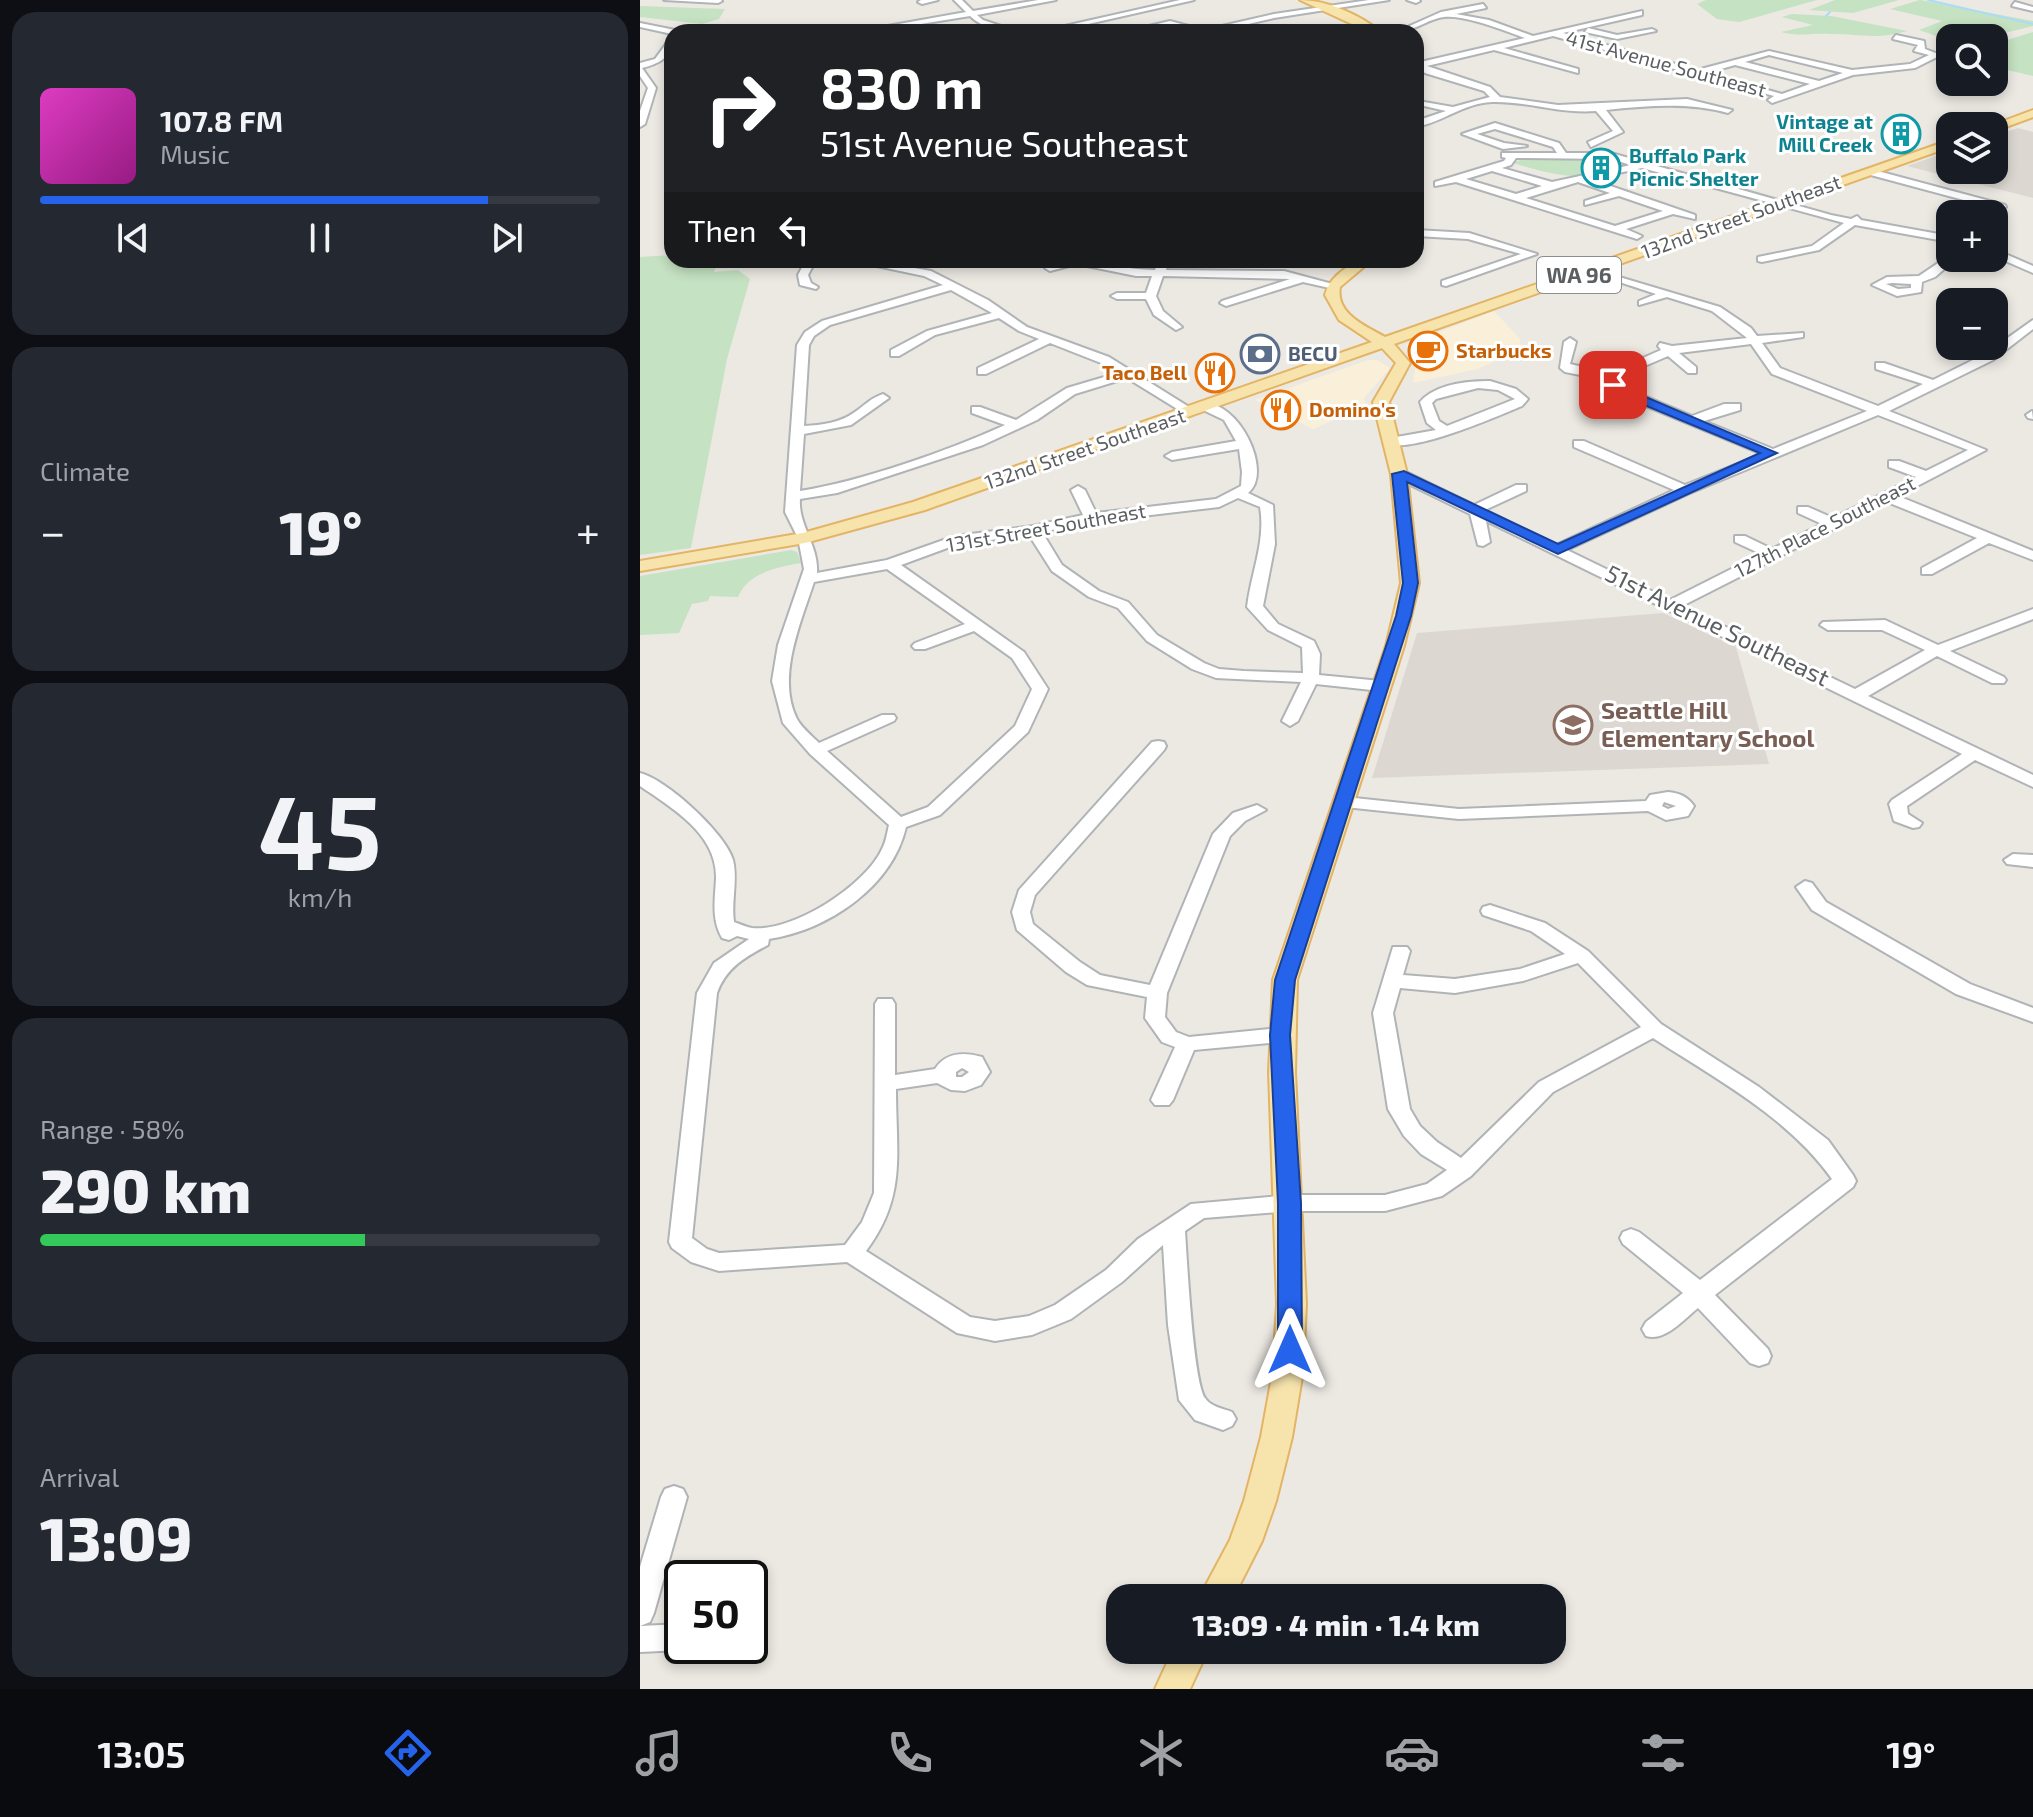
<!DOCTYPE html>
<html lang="en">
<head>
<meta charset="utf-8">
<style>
  :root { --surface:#171b24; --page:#242831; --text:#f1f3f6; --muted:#9ea1a6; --line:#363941; --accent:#2563eb }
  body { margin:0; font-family:"Exo 2",sans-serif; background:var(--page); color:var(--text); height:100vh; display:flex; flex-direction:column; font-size:30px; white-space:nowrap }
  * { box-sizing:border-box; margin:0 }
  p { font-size:26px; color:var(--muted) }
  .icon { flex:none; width:44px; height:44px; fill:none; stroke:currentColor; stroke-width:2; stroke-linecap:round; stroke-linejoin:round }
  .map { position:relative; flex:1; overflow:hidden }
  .drawer { display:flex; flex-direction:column; gap:12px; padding:12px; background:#0d0f14; width:640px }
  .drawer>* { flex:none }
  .guide { position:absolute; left:24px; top:24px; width:760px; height:244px; border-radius:24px; box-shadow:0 4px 12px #0003; background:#202124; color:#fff; overflow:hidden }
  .buttons { position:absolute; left:1296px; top:24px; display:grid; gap:16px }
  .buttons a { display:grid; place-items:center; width:72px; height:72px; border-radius:16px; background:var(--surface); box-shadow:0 4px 12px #0003; font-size:40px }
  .speed { position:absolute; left:24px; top:1560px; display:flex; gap:16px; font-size:40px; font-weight:700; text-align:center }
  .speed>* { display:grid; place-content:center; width:104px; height:104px; border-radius:50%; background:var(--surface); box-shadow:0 4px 12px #0003; line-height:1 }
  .speed .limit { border:4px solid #111; border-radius:12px; background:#fff; color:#111 }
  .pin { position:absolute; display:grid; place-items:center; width:68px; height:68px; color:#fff; margin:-34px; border-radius:16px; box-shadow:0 4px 12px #0006 }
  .me { position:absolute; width:88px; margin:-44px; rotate:0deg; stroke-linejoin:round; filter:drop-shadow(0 0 6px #0008) }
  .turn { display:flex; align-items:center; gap:28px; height:168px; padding:0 24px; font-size:36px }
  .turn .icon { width:104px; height:104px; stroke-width:2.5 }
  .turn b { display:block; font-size:56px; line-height:68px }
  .then { display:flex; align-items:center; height:76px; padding:0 24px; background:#0003; gap:16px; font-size:30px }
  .big { font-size:60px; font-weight:800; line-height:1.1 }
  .drawer .card { flex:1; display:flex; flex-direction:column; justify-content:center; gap:12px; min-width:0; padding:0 28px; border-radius:24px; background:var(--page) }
  .drawer .dial { align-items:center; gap:0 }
  .dial b { font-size:104px; line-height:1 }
  .song { display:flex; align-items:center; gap:24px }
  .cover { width:96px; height:96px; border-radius:12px; background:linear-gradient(135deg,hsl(310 70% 55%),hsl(310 70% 35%)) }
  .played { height:8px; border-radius:4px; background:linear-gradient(90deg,var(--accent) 80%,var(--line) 80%) }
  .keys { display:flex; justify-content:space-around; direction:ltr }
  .heat { display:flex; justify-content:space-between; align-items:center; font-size:44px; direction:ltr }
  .charge { height:12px; border-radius:6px; background:linear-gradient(90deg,#34c759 58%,var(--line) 0) }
  .trip { position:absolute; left:466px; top:1584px; width:460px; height:80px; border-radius:24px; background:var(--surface); box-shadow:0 4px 12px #0003; font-weight:800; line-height:80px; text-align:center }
  .tabs { display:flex; height:128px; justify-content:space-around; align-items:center; background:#090b0e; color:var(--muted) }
  .tabs .icon { width:56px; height:56px }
  .tabs .active { color:var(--accent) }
  .tabs b { font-size:36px; color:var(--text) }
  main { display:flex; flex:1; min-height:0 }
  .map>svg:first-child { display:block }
  .commercial { fill:#faf0da }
  .education { fill:#dcd8d1 }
  .green { fill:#c5e2c2 }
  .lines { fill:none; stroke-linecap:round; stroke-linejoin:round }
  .stream { stroke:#a9dcf6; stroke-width:2 }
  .minor-casing { stroke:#b0b4b7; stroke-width:4 }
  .major-casing { stroke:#e3b465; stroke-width:4 }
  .minor { fill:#fff; fill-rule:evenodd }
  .major { fill:#f7e4ad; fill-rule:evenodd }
  .route { fill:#2563eb; stroke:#184099; stroke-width:2 }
  .labels { text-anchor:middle; stroke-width:6; stroke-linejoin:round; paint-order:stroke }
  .far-street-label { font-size:20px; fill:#5b5f62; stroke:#fff }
  .far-culture-label { font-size:20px; font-weight:bold; fill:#0d838f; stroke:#fff; text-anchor:end }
  .far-food-label { font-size:20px; font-weight:bold; fill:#c56008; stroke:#fff; text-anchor:start }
  .far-service-label { font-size:20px; font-weight:bold; fill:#4e5e75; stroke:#fff; text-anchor:start }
  .shield { fill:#fff; stroke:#8c8f91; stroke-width:2 }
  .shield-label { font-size:22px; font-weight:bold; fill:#5b5f62 }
  .street-label { font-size:24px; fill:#5b5f62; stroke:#fff }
  .education-label { font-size:24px; font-weight:bold; fill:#785e54; stroke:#fff; text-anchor:start }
</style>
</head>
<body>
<main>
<section class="drawer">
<div class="card">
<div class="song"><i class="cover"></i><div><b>107.8 FM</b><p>Music</p></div></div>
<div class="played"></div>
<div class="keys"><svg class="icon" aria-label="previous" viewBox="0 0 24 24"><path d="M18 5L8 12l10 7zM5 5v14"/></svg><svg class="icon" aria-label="pause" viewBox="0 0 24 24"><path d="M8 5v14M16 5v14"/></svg><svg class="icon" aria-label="next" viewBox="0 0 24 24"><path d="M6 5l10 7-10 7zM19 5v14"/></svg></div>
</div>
<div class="card"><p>Climate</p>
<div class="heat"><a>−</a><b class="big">19°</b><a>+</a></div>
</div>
<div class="card dial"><b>45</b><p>km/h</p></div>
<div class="card"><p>Range · 58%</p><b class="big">290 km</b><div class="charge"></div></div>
<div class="card"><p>Arrival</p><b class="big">13:09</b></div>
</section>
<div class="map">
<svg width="1393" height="1689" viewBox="0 0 1393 1689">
  <rect width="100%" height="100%" fill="#ece9e3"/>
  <!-- commercial -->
  <path class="commercial" d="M854,311L880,339L881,350L837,369L773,383L776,362L766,345Z
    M728,360H737L750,368L724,398L728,410L715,411L673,429L615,400Z"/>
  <!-- education -->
  <path class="education" d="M1378,128L1393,132V198L1267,166L1310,151V170H1354V136Z
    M1023,613L1096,647L1129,764L732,778L777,633Z"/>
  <!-- green -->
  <path class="green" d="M1066,0H1177L1099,22L1077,19L1057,4Z
    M1195,0H1259L1213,13L1169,10Z
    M1280,0L1393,21V26L1345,38H1310V47L1297,45L1308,40L1279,30L1302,21L1250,9Z
    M0,6L85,9L79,19L62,24L0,17Z
    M1152,14L1191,16L1267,31C1236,40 1221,34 1191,34C1172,33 1159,37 1141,32L1173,25L1142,17Z
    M1393,32V76L1354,67V44Z
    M883,159H956L989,165C955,186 909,174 873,163Z
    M32,255V260L74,262L77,264L74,272L98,270L110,279L87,359L51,548L0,555V257Z
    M151,550L157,552L161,563C137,567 108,573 98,597L70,596L68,601L52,604L39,633L0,635V576Z"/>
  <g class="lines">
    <!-- stream -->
    <path class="stream" d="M1288,0L1393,24
      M1186,16L1190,12"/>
    <!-- minor casing -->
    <g class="minor-casing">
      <path id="minor" d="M24,0H81L82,1L78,3Z
        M281,0H298L282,4L278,2Z
        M314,0H322L333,11L398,0H416L337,15L343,20L379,32C362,32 342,28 330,16L232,32H214L326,12Z
        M540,0H554L413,32H398Z
        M729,0H749L634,18L574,32H555L530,25L483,32L530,21L564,30L634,14Z
        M767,0H779L780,1L776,3Z
        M1375,2L1393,7V11L1372,6Z
        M843,4L846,8L816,14L849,20L893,36L1002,11V15L923,33L1057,70L1129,51L1212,70L1270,64L1289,55L1274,51L1278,45L1253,39L1256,35L1284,41L1285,49L1301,55L1275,68L1213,75L1132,103L1128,100L1134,96L913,36L864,48L938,69V73L854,50L787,66L850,87L860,97L918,105L1047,99L1092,110L1088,113C1046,102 1009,106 966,110L983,132L951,147L948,142L973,131L956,111C920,114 887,101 852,102C824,103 803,122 776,127V121L806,111L784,106V102L813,107L850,97L844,91L785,73L780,68L776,69V63L885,38C866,31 823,14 804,17C787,19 774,32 756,32L801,12ZM1129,55L1203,73L1179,81L1105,62ZM1095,65L1170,84L1142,94L1067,73Z
        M0,23L35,30L39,32L32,34L0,27Z
        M948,28L977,35L1012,29L1016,31L977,39L945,32Z
        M29,40H32C32,58 18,64 2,68L16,88L5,124L0,127V111L8,88L0,76V63L15,59Z
        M855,123L919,143L926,153H971L1191,215L1211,219L1217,216L1221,220L1310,236V242L1215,225L1179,250L1122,262L1118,261V257L1172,246L1204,223L1002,168L950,179L1055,215V219L1033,214L986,229L1002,236L997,239L816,182L795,186V182L864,161L866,158L862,157V153H917L913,147L855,129L837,134L864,143L887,146L863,149L822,134ZM876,158L971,159L991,165L912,182L862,168L871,165ZM852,171L902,186L876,194L826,179ZM938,182L970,193L945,201V205L979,196L1023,211L975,226L886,198Z
        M1230,169L1365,205L1366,207L1361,210L1227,174L1225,172Z
        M776,230L829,233L897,254L806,286L802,285V281L881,254L828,239L776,236Z
        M1354,249L1393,266V273L1354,256Z
        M1310,255V258H1317L1295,277L1282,282L1281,292L1257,296L1232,285L1247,277L1279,276ZM1252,283L1271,284V288L1258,289L1246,284Z
        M166,260H176L168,275L171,283L178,287L176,289L160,285L158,275Z
        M208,260H231L291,271L348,300L387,327L469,357L557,412L547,415L487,378L435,394L397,420L343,445L197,493L160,499C158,525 179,546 177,573L247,560L315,536L393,526L443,515L431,490L438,486L445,490L456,513L576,499L601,486L602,472L599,449L532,460L525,456L532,452L596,441L584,420L561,409V403C599,399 634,473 608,493L633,505L635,544L623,606L638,624L674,641L680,654L679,675L741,681L749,686L741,691L676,684L658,721L650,726L642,721L661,682L576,678L552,669L507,641L478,608L449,597L412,571L389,535L318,544L261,565L384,652L408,689L388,732L300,815L266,827C252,887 188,930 129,939L128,945C105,957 86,968 77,993L52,1238L67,1249L79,1253L205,1245L222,1222L234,1193L235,1004L238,999H252L255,1004V1075L295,1069C306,1052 324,1052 342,1057L350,1072L341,1085L325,1091L311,1090L297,1083L256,1089C256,1153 267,1197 226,1251L330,1317L355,1321L389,1316L415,1305L466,1270L498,1239L551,1204L650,1195H745L787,1184L807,1170L781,1154L764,1136L748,1109L733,1013L753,947H767L770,951L763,975L815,979L880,969L925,954L891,931L843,915L841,911L843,907L850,905L905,923L948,951L1021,1024L1119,1087L1188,1140L1213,1175L1216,1181L1213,1187L1075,1295L1128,1349L1131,1356L1128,1363L1119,1366L1110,1363L1058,1308C1044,1319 1025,1342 1006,1336L1002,1329L1006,1322L1043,1293L983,1244L980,1238L983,1232L991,1229L999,1232L1060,1280L1192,1179C1148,1117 1076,1079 1013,1038L913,1092L831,1176L802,1196L745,1211H650L564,1218L545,1231C547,1259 553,1381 565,1398C571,1407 582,1408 592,1412L596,1419L592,1426L583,1430L555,1420L539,1400L528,1325L523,1245L482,1282L431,1319L392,1335L355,1341L317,1333L207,1262L79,1271L51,1262L32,1248L29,1242L57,993L74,963L109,939L97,936L89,940L82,938C71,919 75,899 76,878C77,834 32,808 0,786V773C26,779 86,834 93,860C98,880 91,901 94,922C100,924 106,927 112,928C153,932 225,886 242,849C246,842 247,833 249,825L170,754L143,723L132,681L138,645L164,569L158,538L145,512L157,345L165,332L182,321L303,285L284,276ZM311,290L352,313L287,331L251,350V356H259L295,335L359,318L379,331L399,339L338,368V374H346L410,343L461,363L478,373L427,388L376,420L340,407H332V413L365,425C307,451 223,481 160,491L164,434L211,425L249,398L243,394C231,398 225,405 215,412C200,423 182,425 164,426L169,345L174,336L190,325ZM598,498L620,507C626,541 611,573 607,607L628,630L662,647L663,673L604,671L579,669L564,663L517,635L488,602L459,591L422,565L402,532L451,522L579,507ZM247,569L325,624L275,643L272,646L275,649H285L334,631L372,658L392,689L375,726L288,807L261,817L187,751L254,721L256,718L254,715H242L179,743C172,736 161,727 157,719C136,678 161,622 174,582ZM938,963L1001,1027L899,1082L821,1158L797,1142L780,1126L770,1109L753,1013L760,988L815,993L883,981ZM322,1068L329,1072L322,1077H316V1072Z
        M427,260C457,260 485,270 515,270L519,260H529L526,270L644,271L700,286L694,289L663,282L586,306L580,303L582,301L650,279L523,276L516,296L523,311L542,327L536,330L514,315L506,299H477L471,296L477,293H506L512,276H496L437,264L410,271L405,268Z
        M949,268L1080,307L1111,328L1117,336L1163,333V337L1122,343L1140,368L1238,406L1283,384L1236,369V363H1244L1293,380L1345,354L1393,320V329L1353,360L1249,411L1346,450L1258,496L1393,551V560L1349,543L1292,574H1282V568L1337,538L1247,502L1042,606L1215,689L1285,650L1242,630H1188L1180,625L1183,622L1245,620L1298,645L1393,609V619L1310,651L1364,677L1366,680L1364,683H1352L1297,656L1228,696L1393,775V787L1335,760L1267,806L1268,814L1282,823L1279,827L1273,828L1254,821L1249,804L1252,800L1322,754L846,521L850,542L843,546L838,545L830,514L754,477V471H764L834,505L876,485H886V491L845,510L916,545L1034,490L934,447V441H944L1045,485L1122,454L974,393L966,380L925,372L920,368L924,342L930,338L936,342L930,364L969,373L1021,350L1018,346L1020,343L1032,346L1107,338L1072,311L1027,297L999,305V301L1016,294L949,272ZM1111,344L1132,374L1227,411L1133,449L1064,421L1100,410V404H1084L1052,416L983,387L977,378L1028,356L1048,373H1056V367L1039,353ZM1238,415L1328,450L1286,471L1259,461H1249V467L1276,477L1193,518L1168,507H1158V513L1182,524L1132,549L1105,536H1095V542L1121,554L1030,600L927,550L1050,493Z
        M850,381L876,389L888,399L882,406C858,416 765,457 744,442L751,438L796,430L787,423L780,402C795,384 827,381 850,381ZM838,388L858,390L875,399L807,426L799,421L792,403L796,399Z
        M1392,411L1393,419L1388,418L1386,415Z
        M518,741L524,742L526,746L524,750L395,895L390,912L393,924L440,962L460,975L510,985L573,834L593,813L617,805L626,810L605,821L590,836L527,993L525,1017L536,1032L549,1037L640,1028L647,1030L650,1035L647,1040L640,1042L554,1050L533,1100L529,1105H515L511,1100L535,1047L522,1042L505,1018L507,997L447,985L426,972L377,930L372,912L379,890L512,742Z
        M1028,792C1039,793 1047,796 1054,806L1048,816L1026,820L1008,811L819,819L705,807L696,802L705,797L819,809L1006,801L1010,795ZM1024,802L1036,806L1028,809L1022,806Z
        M1373,854L1393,855V867L1367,864L1364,860Z
        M1165,881L1172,883L1186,902L1330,984L1393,1008V1022L1316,994L1172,910L1156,887Z
        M34,1486L43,1489L47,1497L14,1613L10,1622L0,1626V1567L21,1497L25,1489Z
        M42,1624V1646H52L42,1650L0,1652V1626Z"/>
    </g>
    <!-- major casing -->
    <g class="major-casing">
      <path id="major" d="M660,0C687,0 720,15 741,32H729Z
        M1393,110V117L1358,130L1350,126Z
        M1310,140V147L754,344L770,363L749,402L767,474L779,583L764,646L657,980L655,1072L666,1304L663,1371L652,1437L636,1501L622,1541L593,1598H559L590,1540L604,1501L621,1437L633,1371L637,1304L629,1072L633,980L746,646L761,583L751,474L733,402L756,363L742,348L285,510L165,543L0,571V561L163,533L273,502L732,342L699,320L685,295C690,275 713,260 732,260L700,287C695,314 726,326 745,337Z
        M533,1650H568L550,1689H515Z"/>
    </g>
    <!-- minor -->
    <use href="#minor" class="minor"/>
    <!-- major -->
    <use href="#major" class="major"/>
  </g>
  <!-- route -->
  <path class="route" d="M969,382H978L982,387L1137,453L918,554L767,482L778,583L771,616L655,980L650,1035L661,1203L662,1350L659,1357L650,1360L642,1357L638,1350V1203L630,1035L635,980L756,616L763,583L752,474L764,471L918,544L1120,453L973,392Z"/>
  <!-- icons -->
  <defs>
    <g id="building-ring" transform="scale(2)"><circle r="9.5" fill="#fff" stroke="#0f9aa8" stroke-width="1.5"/><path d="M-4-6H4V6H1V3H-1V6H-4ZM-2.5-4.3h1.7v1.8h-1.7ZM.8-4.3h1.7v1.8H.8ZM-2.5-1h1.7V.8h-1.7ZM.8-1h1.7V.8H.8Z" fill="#0f9aa8"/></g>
    <g id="cafe-ring" transform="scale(2)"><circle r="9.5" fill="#fff" stroke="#e8710a" stroke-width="1.5"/><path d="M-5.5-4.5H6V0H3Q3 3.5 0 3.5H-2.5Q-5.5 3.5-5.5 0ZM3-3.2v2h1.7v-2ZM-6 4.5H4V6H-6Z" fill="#e8710a"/></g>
    <g id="bank-ring" transform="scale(2)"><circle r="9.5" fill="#fff" stroke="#5c6f8a" stroke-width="1.5"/><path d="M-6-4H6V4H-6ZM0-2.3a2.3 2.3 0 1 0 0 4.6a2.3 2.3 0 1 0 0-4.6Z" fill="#5c6f8a"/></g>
    <g id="restaurant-ring" transform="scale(2)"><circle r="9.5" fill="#fff" stroke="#e8710a" stroke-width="1.5"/><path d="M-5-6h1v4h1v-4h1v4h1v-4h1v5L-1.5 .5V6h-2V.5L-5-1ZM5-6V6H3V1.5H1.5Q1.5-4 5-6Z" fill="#e8710a"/></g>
    <g id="school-ring" transform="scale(2)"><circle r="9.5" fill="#fff" stroke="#8d6e63" stroke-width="1.5"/><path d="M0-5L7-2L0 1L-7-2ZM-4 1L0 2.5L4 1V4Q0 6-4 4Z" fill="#8d6e63"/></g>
  </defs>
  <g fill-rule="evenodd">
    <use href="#building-ring" x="1261" y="134"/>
    <use href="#building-ring" x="961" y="168"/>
    <use href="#cafe-ring" x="788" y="351"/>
    <use href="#bank-ring" x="620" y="354"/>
    <use href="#restaurant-ring" x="575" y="373"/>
    <use href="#restaurant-ring" x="641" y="410"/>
    <use href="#school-ring" x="933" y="725"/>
  </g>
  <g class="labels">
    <!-- far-street labels -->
    <g class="far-street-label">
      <text transform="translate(1026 64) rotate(15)" y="7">41st Avenue Southeast</text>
      <text transform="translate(1101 217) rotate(-20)" y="7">132nd Street Southeast</text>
      <text transform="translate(445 449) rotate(-19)" y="7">132nd Street Southeast</text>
      <text transform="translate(1185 527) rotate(-27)" y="7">127th Place Southeast</text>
      <text transform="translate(406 528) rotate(-10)" y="7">131st Street Southeast</text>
    </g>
    <!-- far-culture labels -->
    <g class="far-culture-label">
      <text x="1233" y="129">Vintage at<tspan x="1233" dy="23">Mill Creek</tspan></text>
      <text x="989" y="163" text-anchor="start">Buffalo Park<tspan x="989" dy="23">Picnic Shelter</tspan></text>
    </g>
    <!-- far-food labels -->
    <g class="far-food-label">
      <text x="816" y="358">Starbucks</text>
      <text x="547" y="380" text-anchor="end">Taco Bell</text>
      <text x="669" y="417">Domino's</text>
    </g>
    <!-- far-service labels -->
    <g class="far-service-label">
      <text x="648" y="361">BECU</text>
    </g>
    <!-- shield labels -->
    <rect class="shield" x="897" y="257" width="84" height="36" rx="6"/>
    <g class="shield-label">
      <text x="939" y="283">WA 96</text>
    </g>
    <!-- street labels -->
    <g class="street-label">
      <text transform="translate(1077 626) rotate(26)" y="8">51st Avenue Southeast</text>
    </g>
    <!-- education labels -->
    <g class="education-label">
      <text x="961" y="719">Seattle Hill<tspan x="961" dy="28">Elementary School</tspan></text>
    </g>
  </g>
</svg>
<div class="buttons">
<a><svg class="icon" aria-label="search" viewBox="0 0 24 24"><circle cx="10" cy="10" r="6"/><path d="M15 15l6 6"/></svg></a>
<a><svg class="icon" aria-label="layers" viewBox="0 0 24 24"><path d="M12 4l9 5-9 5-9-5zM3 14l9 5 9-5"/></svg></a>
<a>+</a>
<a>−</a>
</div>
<div class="speed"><div class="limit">50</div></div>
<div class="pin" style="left:973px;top:385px;background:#d93025"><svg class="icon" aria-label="arrive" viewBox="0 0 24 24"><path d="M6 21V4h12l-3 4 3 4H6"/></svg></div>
<svg class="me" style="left:650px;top:1350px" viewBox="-20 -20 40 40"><path d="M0-17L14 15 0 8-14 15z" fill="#2563eb" stroke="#fff" stroke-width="4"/></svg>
<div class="trip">13:09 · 4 min · 1.4 km</div>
<div class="guide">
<div class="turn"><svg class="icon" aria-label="right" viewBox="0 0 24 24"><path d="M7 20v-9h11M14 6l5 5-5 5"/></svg><div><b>830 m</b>51st Avenue Southeast</div></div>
<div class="then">Then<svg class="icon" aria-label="left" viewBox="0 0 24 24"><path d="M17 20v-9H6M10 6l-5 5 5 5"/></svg></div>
</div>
</div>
</main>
<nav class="tabs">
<b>13:05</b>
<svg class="icon active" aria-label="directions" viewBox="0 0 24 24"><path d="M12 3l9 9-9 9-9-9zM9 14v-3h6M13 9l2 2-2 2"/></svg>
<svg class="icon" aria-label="music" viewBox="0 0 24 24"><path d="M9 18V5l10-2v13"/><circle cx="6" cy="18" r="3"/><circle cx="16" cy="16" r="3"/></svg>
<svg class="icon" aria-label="phone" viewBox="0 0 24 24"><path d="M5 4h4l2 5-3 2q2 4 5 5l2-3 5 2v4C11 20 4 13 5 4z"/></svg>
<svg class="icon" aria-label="climate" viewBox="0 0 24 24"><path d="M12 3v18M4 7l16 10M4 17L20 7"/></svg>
<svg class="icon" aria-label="car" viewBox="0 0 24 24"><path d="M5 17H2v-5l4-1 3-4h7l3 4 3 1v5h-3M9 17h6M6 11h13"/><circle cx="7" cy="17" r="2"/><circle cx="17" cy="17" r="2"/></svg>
<svg class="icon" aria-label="filters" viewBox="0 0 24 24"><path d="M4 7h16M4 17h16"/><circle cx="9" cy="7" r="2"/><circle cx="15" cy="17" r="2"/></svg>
<b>19°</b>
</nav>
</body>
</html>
